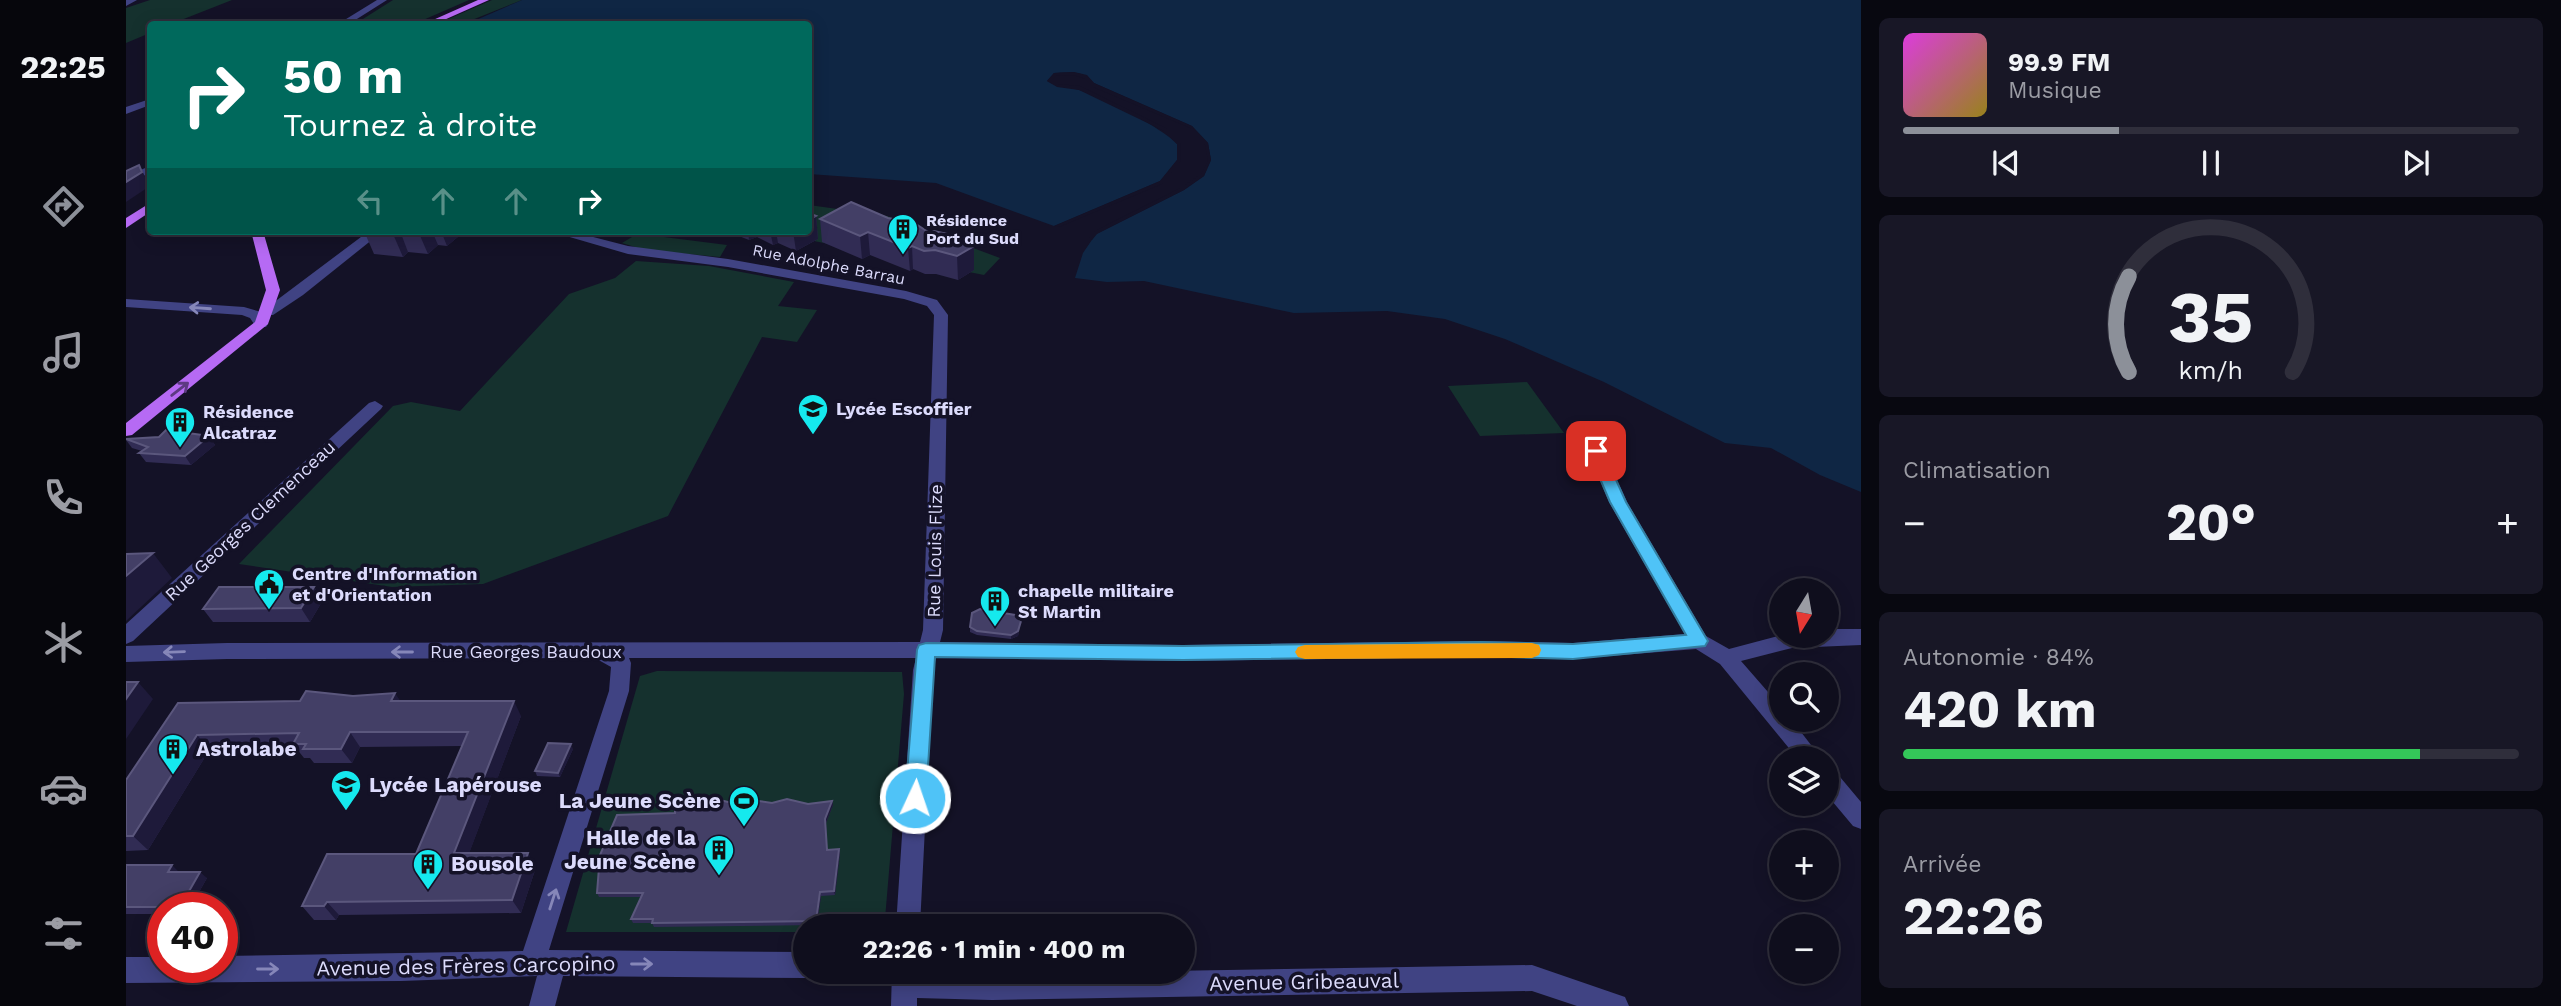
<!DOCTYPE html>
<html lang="fr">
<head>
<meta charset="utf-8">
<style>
  :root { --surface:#0f0e1d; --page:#181726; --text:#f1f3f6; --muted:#9b9ca4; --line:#2f2e3b; --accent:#8c9099 }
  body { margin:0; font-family:"Work Sans",sans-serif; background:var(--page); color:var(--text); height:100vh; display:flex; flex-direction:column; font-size:26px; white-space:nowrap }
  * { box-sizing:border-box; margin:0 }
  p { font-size:23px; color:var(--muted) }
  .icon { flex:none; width:38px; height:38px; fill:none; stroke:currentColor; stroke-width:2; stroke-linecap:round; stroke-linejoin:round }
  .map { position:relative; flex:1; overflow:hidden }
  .side { display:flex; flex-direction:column; gap:18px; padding:18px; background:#080810; width:700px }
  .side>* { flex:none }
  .hud { position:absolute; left:21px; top:21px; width:665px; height:214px; border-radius:7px; box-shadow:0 4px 18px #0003,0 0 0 2px var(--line); background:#00695c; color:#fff; overflow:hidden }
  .needle { width:46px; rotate:191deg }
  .buttons { position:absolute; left:1643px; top:578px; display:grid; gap:14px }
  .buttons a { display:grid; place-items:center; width:70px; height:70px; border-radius:50%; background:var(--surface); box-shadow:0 4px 18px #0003,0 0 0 2px var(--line); font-size:35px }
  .speed { position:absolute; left:21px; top:892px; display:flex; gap:14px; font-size:35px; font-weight:700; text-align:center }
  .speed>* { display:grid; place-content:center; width:91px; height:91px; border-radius:50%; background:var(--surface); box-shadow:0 4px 18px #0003,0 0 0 2px var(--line); line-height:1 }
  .speed .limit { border:10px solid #d22; background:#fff; color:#111 }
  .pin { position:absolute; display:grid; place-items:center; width:60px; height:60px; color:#fff; margin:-30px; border-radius:14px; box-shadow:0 4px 10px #0006 }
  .me { position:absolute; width:77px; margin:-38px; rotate:3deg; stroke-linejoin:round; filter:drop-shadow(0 0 5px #0008) }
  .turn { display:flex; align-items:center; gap:24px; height:147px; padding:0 21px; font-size:32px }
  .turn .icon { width:91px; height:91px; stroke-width:2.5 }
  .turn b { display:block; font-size:49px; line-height:60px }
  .lanes { display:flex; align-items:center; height:66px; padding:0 21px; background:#0003; justify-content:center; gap:35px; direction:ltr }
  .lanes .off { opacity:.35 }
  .big { font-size:52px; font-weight:700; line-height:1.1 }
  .side .card { flex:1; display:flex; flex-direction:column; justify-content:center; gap:10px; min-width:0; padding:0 24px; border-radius:10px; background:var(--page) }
  .side .dial { align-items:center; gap:0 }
  .dial svg { height:182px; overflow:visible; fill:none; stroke:var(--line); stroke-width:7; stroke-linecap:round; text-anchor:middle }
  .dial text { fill:var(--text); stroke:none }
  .song { display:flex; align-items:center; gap:21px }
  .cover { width:84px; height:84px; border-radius:10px; background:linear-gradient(135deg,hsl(300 70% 55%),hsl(50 70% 35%)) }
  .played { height:7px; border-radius:4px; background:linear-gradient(90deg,var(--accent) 35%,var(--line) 35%) }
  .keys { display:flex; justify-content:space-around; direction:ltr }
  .heat { display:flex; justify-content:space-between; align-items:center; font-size:38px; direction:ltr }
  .charge { height:10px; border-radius:5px; background:linear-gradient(90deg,#34c759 84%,var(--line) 0) }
  .trip { position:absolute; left:667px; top:914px; width:402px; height:70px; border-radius:35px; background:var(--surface); box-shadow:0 4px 18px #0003,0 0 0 2px var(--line); font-weight:700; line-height:70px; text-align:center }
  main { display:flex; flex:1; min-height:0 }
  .dock { display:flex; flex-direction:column; width:126px; justify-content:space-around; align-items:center; background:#06060c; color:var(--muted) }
  .dock .icon { width:49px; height:49px }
  .dock .on { color:var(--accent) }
  .dock b { font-size:32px; color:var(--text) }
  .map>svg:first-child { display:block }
  .green { fill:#15312e }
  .water { fill:#0f2644 }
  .pier { fill:#141227 }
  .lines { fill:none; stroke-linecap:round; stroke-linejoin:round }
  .minor { fill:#404383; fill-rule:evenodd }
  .major { fill:#b66af4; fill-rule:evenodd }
  .wall { fill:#312c54 }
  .shaded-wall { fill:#1e1a3a }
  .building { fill:#433f66; stroke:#5b577d; stroke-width:2 }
  .oneway { stroke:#8687b9 }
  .oneway2 { stroke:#5d3a83 }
  .route { fill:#4fc3f7; stroke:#337fa1; stroke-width:2 }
  .slow { fill:#f59e0b }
  .labels { text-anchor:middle; stroke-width:7; stroke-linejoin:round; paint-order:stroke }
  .far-poi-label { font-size:16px; font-weight:bold; fill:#dcdbfc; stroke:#141227; text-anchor:start }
  .far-street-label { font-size:16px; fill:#dcdbfc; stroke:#141227 }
  .poi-label { font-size:18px; font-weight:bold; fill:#dcdbfc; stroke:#141227; text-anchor:start }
  .street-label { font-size:18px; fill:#dcdbfc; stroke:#141227 }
  .near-poi-label { font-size:21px; font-weight:bold; fill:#dcdbfc; stroke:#141227; text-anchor:start }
  .near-street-label { font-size:21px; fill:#dcdbfc; stroke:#141227 }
</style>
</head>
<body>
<main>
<nav class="dock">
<b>22:25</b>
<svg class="icon on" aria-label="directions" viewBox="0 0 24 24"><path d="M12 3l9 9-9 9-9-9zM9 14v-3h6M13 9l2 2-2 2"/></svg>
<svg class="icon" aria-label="music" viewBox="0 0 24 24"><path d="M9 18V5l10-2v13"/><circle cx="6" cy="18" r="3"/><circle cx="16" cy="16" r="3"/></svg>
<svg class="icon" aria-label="phone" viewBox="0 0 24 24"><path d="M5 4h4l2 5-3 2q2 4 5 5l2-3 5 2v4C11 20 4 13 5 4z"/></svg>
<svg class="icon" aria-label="climate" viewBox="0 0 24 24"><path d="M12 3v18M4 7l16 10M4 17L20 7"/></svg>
<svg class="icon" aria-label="car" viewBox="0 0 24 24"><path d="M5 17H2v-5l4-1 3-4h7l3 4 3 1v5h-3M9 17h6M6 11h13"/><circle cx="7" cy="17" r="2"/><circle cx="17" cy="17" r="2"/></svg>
<svg class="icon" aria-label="filters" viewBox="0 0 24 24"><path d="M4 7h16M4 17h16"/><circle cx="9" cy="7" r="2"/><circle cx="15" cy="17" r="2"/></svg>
</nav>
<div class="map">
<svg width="1735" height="1006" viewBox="0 0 1735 1006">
  <rect width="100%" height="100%" fill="#141227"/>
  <!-- green -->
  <path class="green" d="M24,0H106L45,24H24V33L0,43V8Z
    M267,0H343L288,24H229Z
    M366,0H396L336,24H311Z
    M683,205L761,216L874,258L858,275L673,238L682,231Z
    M516,231H526L530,236L601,245L594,257L519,250L496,243Z
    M510,261L583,266L668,282L652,306L691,310L671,342L636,337L542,516L357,584L266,587L113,564L267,406L285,402L334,411L443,294L489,278Z
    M1401,382L1438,433L1354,436L1322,386Z
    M531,671L776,672L778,694L759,919L698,922V926H679V932H440L514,676Z"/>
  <!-- water -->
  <path class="water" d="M396,0H1735V492L1694,475L1645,448L1599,443L1478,382L1379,339L1319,319L1261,311L1168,313L1018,281L981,282L949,278L957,253L970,234L1058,190L1078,176L1085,160L1082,143L1066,126L968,83C957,70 944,72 928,73L921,81C932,88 941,86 953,90C976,97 1035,127 1051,144V160L1034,181L928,226L810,183L683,174L682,24H341Z"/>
  <!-- pier -->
  <path class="pier" d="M948,72L961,75L968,83L1066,126L1082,143L1085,160L1078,176L1058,190L971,234L966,240L963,238L969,231L1056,187L1075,174L1082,160L1079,145L1064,128L967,87L959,79L948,75L930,76L926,80L932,84L954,86L1040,128L1055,144L1054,162L1036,184L933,227L928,226L1034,181L1051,160V144L1038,131L953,90L931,87L921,81L928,73Z"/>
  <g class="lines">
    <!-- minor -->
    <path class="minor" d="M0,0H11L0,6Z
      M251,0H261L223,24H212Z
      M24,99V105L0,114V107Z
      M24,166V173L0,184V176Z
      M243,231H257L177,295L147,315H137L142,324L140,327H130L124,318L116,315L0,307V299L118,307L135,312Z
      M423,231H444L502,246L602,259L780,291L811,300L822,315L817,630L814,642L1057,645L1355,641L1447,643L1559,634L1483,502L1462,451L1470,446L1478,451L1501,502L1580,636L1603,649L1656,635H1701V629H1735V645L1666,648L1615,661L1656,708V719H1665L1695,758H1671L1594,664L1570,649L1447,659L1355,657L1057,661L810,658L807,670L794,926H770L787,670L790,658H503L505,663L503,691L423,950L679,952V971H689L688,974L679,978L437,976L429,1006H403L411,976L275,981L0,983V957H37V968H96V956L397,951L483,691L485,667L469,658L101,659L0,662V646L101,643L794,642L797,630L808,315L801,306L778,299L602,267L502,254Z
      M249,401L257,406L255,409L7,641L0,644V624L243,403Z
      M1701,768L1709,771L1735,802V829L1727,826L1701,795Z
      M1406,965L1499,997L1503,1006H1451L1406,991L866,1000L791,998V1006H765L766,971L866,974Z"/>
    <!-- major -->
    <path class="major" d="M352,0H363L309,24H298Z
      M24,203V212L0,228V218Z
      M125,231H137L154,290L142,324L6,435L0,436V423L129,322L140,290Z"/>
  </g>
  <!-- wall -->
  <path class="wall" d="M690,216L692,239L670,251L652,243L647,245L631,237L623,240L600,231H682Z
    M762,218L804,233L848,246V270L832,280L810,274H799L787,269L784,271L744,255L736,259L696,242L694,219Z
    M238,231H339L321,246L312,245L302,254L282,252L277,257L248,254Z
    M83,436L89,445L65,465L20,462L13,453L16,451L6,448L0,440V439Z
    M188,587L197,600L184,622H87L77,609Z
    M895,621L892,636L885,639L851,635L844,632V627Z
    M274,701L395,716L343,853L410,867L395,913L213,915L210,920H188L176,906L290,854L336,746L234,747L226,763H188L184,758H178L170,748L84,749L22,850L0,851V780L52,703Z
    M447,749L434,777L411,776L409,771Z
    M706,801L707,805L700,823L701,850L713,849L714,853L709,895L695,896L691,925L528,927L526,923H507L505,919L515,897H473L471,893L549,813L573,803L682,804Z
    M0,865L53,872L81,878L64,908H37V914H0Z"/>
  <!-- shaded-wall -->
  <path class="shaded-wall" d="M13,165L24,186L0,202V182Z
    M690,216L692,239L670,251L667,231H682V220Z
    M270,231H274L282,252L277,257L267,234Z
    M292,231H306L312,245L302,254Z
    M315,231H339L321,246Z
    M622,231H630L631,237L623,240Z
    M644,231H650L652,243L647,245Z
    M742,232L744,255L736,259L734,236Z
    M786,246L787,269L784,271L782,248Z
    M848,246V270L832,280L831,256Z
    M83,436L89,445L65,465L59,456Z
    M27,553L46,578L0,621V558Z
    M188,587L197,600L184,622L175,608Z
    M895,621L892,636L885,639V635Z
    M12,682L27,699L0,739V699Z
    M269,693L279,708L265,701Z
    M388,701L395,716L338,867L328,853Z
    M224,732L234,747L226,763L215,749Z
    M71,735L84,749L22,850L7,836Z
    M445,744L447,749L434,777L432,773Z
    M706,801L707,805L700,823L701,854L699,819Z
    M713,849L714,853L709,895L708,891Z
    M402,853L410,867L395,913L386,900Z
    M46,865L53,872H42Z
    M74,872L81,878L64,908H55L54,907Z
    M694,892L695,896L691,925L690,921Z
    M201,902L213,915L210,920L198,906Z"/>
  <!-- building -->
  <path class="building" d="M13,165L16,172L0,182V171Z
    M725,202L762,218L788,223L804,233L808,231L826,235L848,246L831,256L809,250L798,251L786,246L782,248L742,232L734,236L694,219Z
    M682,213L690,216L682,220Z
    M241,231H270L267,234Z
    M40,430L83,436L59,456L13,453L22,447L0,439L33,437Z
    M27,553L0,576V554Z
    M93,587H188L175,608L77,609Z
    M854,609L889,615L895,621L892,631L885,635L851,631L844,627L846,613Z
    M0,682H12L0,699Z
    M180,691L227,696L269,693L265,701H388L328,853H402L386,900L201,902L198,906H176L201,854H290L342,732H224L215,749H177L180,744H167L173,733L71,735L7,836H0V780L52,703L174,701Z
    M422,743L445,744L432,773L409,771Z
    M590,799L610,804L626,800L646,803L661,799L682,804L706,801L699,819L701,850L713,849L708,891L694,892L690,921L526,923L527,919H505L517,893H471L474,855L491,815L549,813V800L573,803Z
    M0,865H46L42,872H74L54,907H0Z"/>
  <!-- one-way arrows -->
  <defs><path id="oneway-shaft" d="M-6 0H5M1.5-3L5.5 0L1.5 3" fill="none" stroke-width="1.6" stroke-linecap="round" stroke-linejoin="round" transform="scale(1.75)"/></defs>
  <g class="oneway">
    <use href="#oneway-shaft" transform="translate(74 308) rotate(-176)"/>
    <use href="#oneway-shaft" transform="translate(48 652) rotate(178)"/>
    <use href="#oneway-shaft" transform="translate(276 652) rotate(180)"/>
    <use href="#oneway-shaft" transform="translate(427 899) rotate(-72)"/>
    <use href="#oneway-shaft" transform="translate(516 964)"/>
    <use href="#oneway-shaft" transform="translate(142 969)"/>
  </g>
  <use class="oneway2" href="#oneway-shaft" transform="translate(54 389) rotate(-38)"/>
  <!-- route -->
  <path class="route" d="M1470,446L1477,451L1500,502L1579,636L1582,641L1579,646L1447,659L1355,656L1057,660L809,657L800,798L797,804L789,807L782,804L779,798L791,650L793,645L800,643L1057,646L1355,642L1447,644L1560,635L1484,502L1462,451Z"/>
  <!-- slow -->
  <path class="slow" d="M1406,643L1413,645L1415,650L1413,655L1406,658L1179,659L1172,657L1169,652L1172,647L1179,645Z"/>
  <!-- icons -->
  <defs>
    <g id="building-pin" transform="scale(1.575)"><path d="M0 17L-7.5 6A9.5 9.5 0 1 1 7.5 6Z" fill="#15e9ee" stroke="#141227"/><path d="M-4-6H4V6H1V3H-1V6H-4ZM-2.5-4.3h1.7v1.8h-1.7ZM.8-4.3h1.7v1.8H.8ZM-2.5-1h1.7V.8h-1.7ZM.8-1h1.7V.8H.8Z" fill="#111"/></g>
    <g id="school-pin" transform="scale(1.575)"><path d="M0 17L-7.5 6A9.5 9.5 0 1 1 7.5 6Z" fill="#15e9ee" stroke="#141227"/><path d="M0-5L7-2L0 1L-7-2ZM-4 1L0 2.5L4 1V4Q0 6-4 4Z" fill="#111"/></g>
    <g id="civic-pin" transform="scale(1.575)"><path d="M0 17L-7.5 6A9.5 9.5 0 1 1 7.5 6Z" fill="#15e9ee" stroke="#141227"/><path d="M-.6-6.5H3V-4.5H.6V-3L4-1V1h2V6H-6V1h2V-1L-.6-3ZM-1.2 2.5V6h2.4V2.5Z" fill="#111"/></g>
    <g id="stadium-pin" transform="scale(1.575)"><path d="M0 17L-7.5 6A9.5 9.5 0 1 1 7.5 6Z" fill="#15e9ee" stroke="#141227"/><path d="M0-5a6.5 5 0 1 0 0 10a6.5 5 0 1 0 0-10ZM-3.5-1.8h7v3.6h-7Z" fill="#111"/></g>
  </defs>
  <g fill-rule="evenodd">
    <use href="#building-pin" x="777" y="229"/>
    <use href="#school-pin" x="687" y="409"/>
    <use href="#building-pin" x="54" y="422"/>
    <use href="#civic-pin" x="143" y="584"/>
    <use href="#building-pin" x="869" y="601"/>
    <use href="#building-pin" x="47" y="749"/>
    <use href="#school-pin" x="220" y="785"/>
    <use href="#stadium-pin" x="618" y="801"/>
    <use href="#building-pin" x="593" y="850"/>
    <use href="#building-pin" x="302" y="864"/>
  </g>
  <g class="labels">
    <!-- far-poi labels -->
    <g class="far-poi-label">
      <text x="800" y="226">Résidence<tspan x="800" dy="18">Port du Sud</tspan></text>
    </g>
    <!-- far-street labels -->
    <g class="far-street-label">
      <text transform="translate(703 264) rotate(11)" y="6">Rue Adolphe Barrau</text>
    </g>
    <!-- poi labels -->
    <g class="poi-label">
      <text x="710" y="415">Lycée Escoffier</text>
      <text x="77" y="418">Résidence<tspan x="77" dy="21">Alcatraz</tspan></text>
      <text x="166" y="580">Centre d'Information<tspan x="166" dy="21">et d'Orientation</tspan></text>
      <text x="892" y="597">chapelle militaire<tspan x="892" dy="21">St Martin</tspan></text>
    </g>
    <!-- street labels -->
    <g class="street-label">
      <text transform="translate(124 521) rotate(-43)" y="6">Rue Georges Clemenceau</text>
      <text transform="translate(809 551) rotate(-89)" y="6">Rue Louis Flize</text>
      <text x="400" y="658">Rue Georges Baudoux</text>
    </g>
    <!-- near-poi labels -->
    <g class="near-poi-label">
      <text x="70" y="756">Astrolabe</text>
      <text x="243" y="792">Lycée Lapérouse</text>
      <text x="595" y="808" text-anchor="end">La Jeune Scène</text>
      <text x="570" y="845" text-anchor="end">Halle de la<tspan x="570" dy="24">Jeune Scène</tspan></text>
      <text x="325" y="871">Bousole</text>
    </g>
    <!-- near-street labels -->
    <g class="near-street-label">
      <text transform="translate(340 966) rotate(-1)" y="7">Avenue des Frères Carcopino</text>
      <text transform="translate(1178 982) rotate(-1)" y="7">Avenue Gribeauval</text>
    </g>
  </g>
</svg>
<div class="buttons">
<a><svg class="needle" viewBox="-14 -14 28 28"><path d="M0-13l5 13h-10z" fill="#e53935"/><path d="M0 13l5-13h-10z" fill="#9b9ca4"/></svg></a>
<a><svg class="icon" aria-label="search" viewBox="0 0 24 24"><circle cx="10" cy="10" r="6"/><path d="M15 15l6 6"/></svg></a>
<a><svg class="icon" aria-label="layers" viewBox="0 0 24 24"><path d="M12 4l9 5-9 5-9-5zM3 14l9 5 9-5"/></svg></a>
<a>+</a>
<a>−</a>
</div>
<div class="speed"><div class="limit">40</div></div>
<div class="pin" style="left:1470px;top:451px;background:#d93025"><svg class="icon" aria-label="arrive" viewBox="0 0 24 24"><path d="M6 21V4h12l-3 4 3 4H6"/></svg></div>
<svg class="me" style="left:789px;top:798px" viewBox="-20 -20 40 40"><circle r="17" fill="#4fc3f7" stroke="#fff" stroke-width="3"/><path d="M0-11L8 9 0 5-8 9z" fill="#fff"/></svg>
<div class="trip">22:26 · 1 min · 400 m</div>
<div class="hud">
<div class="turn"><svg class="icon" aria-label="right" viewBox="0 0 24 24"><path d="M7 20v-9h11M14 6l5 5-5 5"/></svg><div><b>50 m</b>Tournez à droite</div></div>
<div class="lanes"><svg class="icon off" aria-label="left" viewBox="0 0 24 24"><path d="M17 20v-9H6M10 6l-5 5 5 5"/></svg><svg class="icon off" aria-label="ahead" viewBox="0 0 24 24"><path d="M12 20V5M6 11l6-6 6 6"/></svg><svg class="icon off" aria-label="ahead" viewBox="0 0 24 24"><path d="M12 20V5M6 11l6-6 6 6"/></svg><svg class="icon" aria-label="right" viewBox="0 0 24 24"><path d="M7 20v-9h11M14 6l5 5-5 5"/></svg></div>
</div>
</div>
<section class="side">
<div class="card">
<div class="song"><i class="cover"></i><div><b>99.9 FM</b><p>Musique</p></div></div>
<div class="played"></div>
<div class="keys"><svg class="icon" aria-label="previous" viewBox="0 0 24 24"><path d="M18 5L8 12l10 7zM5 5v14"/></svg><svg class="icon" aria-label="pause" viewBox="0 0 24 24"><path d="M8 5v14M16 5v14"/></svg><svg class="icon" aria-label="next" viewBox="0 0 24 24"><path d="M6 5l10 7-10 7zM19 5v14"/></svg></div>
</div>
<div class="card dial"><svg viewBox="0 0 100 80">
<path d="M14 69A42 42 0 1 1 86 69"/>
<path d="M14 69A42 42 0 0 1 14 27" stroke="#8c9099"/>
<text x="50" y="56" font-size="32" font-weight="700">35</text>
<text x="50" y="72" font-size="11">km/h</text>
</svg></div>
<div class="card"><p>Climatisation</p>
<div class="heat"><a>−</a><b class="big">20°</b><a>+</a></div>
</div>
<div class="card"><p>Autonomie · 84%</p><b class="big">420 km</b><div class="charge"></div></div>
<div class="card"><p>Arrivée</p><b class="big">22:26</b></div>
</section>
</main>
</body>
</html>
